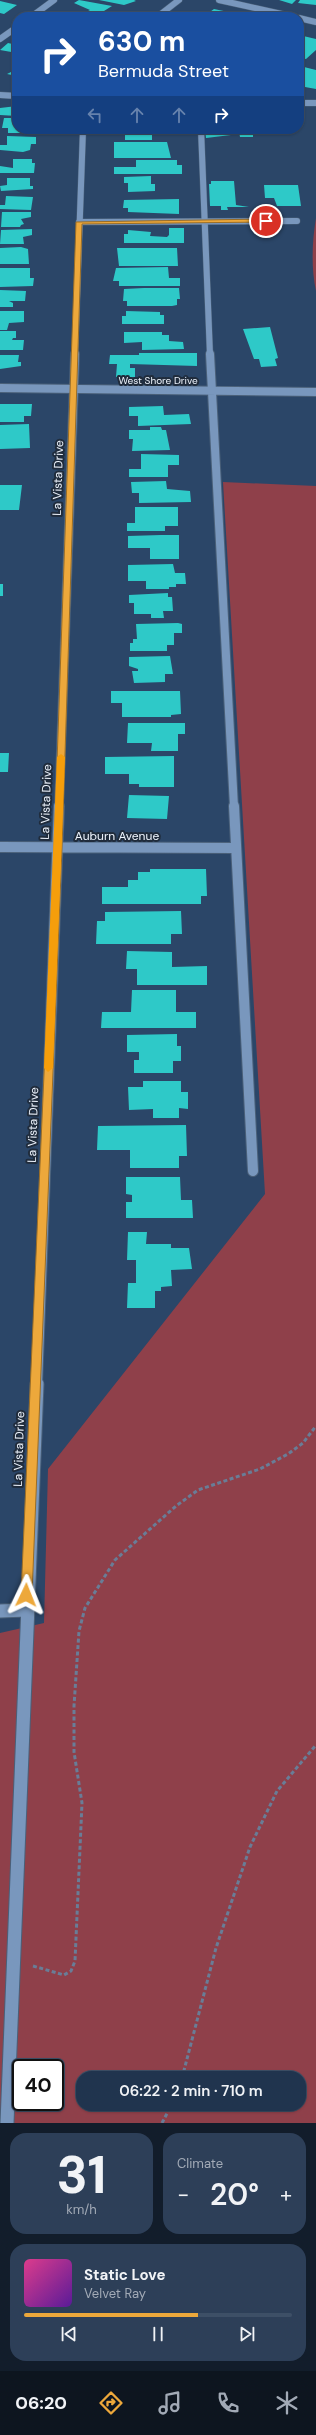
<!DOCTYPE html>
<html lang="en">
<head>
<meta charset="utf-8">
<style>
  :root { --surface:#20344e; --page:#2d3f58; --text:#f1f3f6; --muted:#a2aab6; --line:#3d4f66; --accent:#eda83b }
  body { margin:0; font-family:"DM Sans",sans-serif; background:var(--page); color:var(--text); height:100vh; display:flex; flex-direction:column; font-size:15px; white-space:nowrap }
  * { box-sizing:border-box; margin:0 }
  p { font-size:13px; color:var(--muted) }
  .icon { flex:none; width:22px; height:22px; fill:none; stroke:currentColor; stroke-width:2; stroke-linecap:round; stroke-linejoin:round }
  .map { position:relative; height:2123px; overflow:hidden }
  .sheet { display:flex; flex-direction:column; gap:10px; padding:10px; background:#121d2b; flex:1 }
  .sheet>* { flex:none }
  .guide { position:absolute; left:12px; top:12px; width:292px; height:122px; border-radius:16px; box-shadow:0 1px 3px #0004,0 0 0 1px var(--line); background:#1a4fa0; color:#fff; overflow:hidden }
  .speed { position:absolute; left:12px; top:2059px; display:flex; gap:8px; font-size:20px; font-weight:700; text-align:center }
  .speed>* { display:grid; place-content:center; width:52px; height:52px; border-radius:50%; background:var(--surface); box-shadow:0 1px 3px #0004,0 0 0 1px var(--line); line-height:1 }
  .speed .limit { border:2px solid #111; border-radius:6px; background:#fff; color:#111 }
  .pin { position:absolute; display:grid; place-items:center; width:34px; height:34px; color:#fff; margin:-17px; border:2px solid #fff; border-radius:50%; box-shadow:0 1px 4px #0007 }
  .me { position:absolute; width:44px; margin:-22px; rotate:2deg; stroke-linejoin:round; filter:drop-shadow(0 0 3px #0008) }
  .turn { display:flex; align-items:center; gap:14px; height:84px; padding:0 20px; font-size:18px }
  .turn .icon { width:52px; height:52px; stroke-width:2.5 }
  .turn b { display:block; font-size:28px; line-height:34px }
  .lanes { display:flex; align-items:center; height:38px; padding:0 20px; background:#0003; justify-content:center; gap:20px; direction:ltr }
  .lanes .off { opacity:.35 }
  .big { font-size:30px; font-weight:600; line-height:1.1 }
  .sheet .widget { flex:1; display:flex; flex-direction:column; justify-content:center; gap:6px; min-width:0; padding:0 14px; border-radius:16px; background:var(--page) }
  .sheet .dial { align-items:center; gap:0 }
  .dial b { font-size:52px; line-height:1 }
  .song { display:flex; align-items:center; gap:12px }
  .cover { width:48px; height:48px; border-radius:6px; background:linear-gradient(135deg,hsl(330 70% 55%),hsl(270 70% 35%)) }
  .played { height:4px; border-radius:2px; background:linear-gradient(90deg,var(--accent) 65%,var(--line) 65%) }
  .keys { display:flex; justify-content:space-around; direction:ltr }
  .heat { display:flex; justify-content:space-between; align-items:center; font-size:22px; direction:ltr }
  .sheet .tiles { flex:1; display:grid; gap:10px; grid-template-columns:1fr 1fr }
  .widget:last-child { grid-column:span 2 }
  .trip { position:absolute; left:76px; top:2071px; width:230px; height:40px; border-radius:16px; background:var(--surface); box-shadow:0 1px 3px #0004,0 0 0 1px var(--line); font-weight:600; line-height:40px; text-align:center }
  .dock { display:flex; height:64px; justify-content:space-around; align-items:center; background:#0d151f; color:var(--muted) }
  .dock .icon { width:28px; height:28px }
  .dock .selected { color:var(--accent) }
  .dock b { font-size:18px; color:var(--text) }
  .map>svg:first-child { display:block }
  .green { fill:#8f404a; fill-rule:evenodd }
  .building { fill:#2ec9c8 }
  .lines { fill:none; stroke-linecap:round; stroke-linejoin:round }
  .minor-far3-casing { stroke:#4a6079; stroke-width:7 }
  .minor-far2-casing { stroke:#4a6079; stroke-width:10 }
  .minor-far1-casing { stroke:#4a6079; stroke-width:12 }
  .minor-casing { stroke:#4a6079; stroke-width:15 }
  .path { stroke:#697d97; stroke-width:3; stroke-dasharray:4 2.5; stroke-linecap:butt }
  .minor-far3 { stroke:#7997bd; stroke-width:6 }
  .minor-far2 { stroke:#7997bd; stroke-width:8 }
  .minor-far1 { stroke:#7997bd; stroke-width:10 }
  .minor { stroke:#7997bd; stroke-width:13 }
  .route { fill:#eda83b; stroke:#9a6d26 }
  .slow { fill:#f59e0b }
  .labels { text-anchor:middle; stroke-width:4; stroke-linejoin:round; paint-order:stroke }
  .far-street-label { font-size:10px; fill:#eef4fd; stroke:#202c3c }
  .street-label { font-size:12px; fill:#eef4fd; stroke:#202c3c }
</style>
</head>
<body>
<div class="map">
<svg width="316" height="2123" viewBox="0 0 316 2123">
  <rect width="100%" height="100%" fill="#2b4668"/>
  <!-- green -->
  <path class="green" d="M316,218V291C311,268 312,242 316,218Z
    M223,482L316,486V2123H0V1633L44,1623L48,1469L265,1194ZM21,2068H55V2102H21ZM83,2078H299V2104H83Z"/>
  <!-- building -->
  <path class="building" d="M79,0L112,6L104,11L112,13L108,17H77L90,10L74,3Z
    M99,0H134L136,1L124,5Z
    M279,0H296L292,4Z
    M300,0H316V5L298,3Z
    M0,1L17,5L4,14L0,13Z
    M214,9L243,15L207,17V14Z
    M299,35L316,39V50L306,59L299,58Z
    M8,43L17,45V53L0,50Z
    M15,67H17V76L7,74L13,71Z
    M304,67L316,70V89L305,87V89H299V72Z
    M17,106V116L0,115V108Z
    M4,118H17V129H32V133H8V128H2Z
    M125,129H165V134H152V140H125Z
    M205,129H231V135L206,138Z
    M236,129H262V132H253V137H240L239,132H236Z
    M7,136L36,137V144H31L30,150L23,152L0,150V145H7Z
    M114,142H167L171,158H114Z
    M13,159H32V163H35L34,173H0V166L13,168Z
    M136,160H177V165H182V174H114V167H136Z
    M151,176V184H155V191L128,192V183H124V177Z
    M7,178H30V186H33V189L1,191L0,186L7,185Z
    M211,181H234L236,205L249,207H227L228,210H221V206H210L209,184H211Z
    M264,185H298L301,206H277L274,198H265Z
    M6,196L33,197L31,210L0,209V205H5Z
    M179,199V214L128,212V208H123L124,200Z
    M2,212H31V217L21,219L24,224L21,225L20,227H1Z
    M169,228H184V243H124V234H128V230L151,232L150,236L167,237L169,235Z
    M32,229V235L23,237L24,244H0L1,230Z
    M21,247L28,249L29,264H0V248Z
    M117,248H177L178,266H119Z
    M168,267L169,278H180V286H119V281H113L116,268Z
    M0,268H30V278H34L33,286L0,287Z
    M144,288H179L180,299H177V305L172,306H127V301H123L124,289Z
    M0,290L26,291L25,301H9L13,303V307H0Z
    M0,311H24V322L9,323L7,330H0Z
    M126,311L160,312V315H164V324H122V316H126Z
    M270,327L278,358L275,359L277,366L261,367L259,359H254L243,329Z
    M0,331H16V338H13L12,340H24L23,350H0Z
    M124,332H162V335H169V341L183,342L184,349L142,350V342L124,343Z
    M139,353H197V366L130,364V368H135V377H116L117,364H109L110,355H139Z
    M0,355H19L18,362H21V366L0,369Z
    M0,404H32L31,416H24V422H0Z
    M163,406L164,415L189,414L191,424L138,426V416H129V407Z
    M29,424L30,448L0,449V425Z
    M150,427H161L162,430H166L170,450L132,451L133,439H129V430H150Z
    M141,454L179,455V465H168V477H129V469H141Z
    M166,481L167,489L190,491L191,502L139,503V493H132L131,482Z
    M0,485H22L19,510H0Z
    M135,507H178V526H165V531H127V523H135Z
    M161,535H179V559H150V548H128V536Z
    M173,564L175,573H185L186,584H176V587H169V589H146V581H128V565Z
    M0,584H3V596H0Z
    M168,593V597H172L173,611H163L164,618H151V614H134V603H129V595Z
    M178,623L182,624V633H174V645H167V651H130V643H133V639H137L136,624Z
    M170,656L173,674H165V682L134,683L132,671H138V669L129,666V657Z
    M111,691H180L181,714L171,715V717H122V703H111Z
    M128,723H185V734H178V751H151L152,743H127Z
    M0,753H9L8,772H0Z
    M174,756V787H139V784H129V774H105V757Z
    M129,795L169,796L167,819L127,818Z
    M150,869H206L207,896H201V904H102V887H128V880H138V872H150Z
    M181,911L182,934H171V944H96L97,921H105V912Z
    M127,951L172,952V967L207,966V985H137V969H126Z
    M132,990H176V1012H196V1028H101L102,1012H131Z
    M177,1034V1046H181V1061H173V1073H134V1060H139V1052H127V1035Z
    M143,1081H181V1092H188V1109L179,1108V1118H153V1109L129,1110L128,1087H143Z
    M186,1125L187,1156H179V1168H130V1150H97L98,1126Z
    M126,1177H180L181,1200H192L193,1218H126V1202H132V1195L126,1194Z
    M128,1232H147L146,1244H171V1248H189L192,1269L171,1270L172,1286L161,1287V1291H155V1308H127L128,1283H136V1260H127Z"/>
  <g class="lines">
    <!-- minor-far3 casing -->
    <g class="minor-far3-casing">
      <path id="minor-far3" d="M219,0L295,17
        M31,17L54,0
        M157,17L179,0
        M299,18L316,22
        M0,39L17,27
        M0,95L17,96
        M299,103H316
        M201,129L210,355
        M79,222L297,221
        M75,355L83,129"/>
    </g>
    <!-- minor-far2 casing -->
    <g class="minor-far2-casing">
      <path id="minor-far2" d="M210,354L234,807
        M0,388L316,392
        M59,807L75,354"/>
    </g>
    <!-- minor-far1 casing -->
    <g class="minor-far1-casing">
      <path id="minor-far1" d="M234,806L253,1171
        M0,847L235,848
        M37,1385L59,806"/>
    </g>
    <!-- minor casing -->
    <g class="minor-casing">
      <path id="minor" d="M0,1611L26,1610
        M7,2123L37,1384"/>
    </g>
    <!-- path -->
    <path class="path" d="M33,1966L64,1975L71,1971L75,1961L82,1803L74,1752V1706L79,1631L85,1608L115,1560L176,1506L198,1490L260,1469L288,1454L303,1443L316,1426
      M182,2078L216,1948L250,1847L277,1791L316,1745
      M162,2123L172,2104"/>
    <!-- minor-far3 -->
    <use href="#minor-far3" class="minor-far3"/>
    <!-- minor-far2 -->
    <use href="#minor-far2" class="minor-far2"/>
    <!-- minor-far1 -->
    <use href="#minor-far1" class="minor-far1"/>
    <!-- minor -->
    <use href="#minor" class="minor"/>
  </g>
  <!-- route -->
  <path class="route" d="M266,219L268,222L82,224L62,848L32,1595L26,1600L21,1595L54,848L76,222Z"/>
  <!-- slow -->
  <path class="slow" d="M61,754L65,757L53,1068L48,1072L44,1068L57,757Z"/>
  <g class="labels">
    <!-- far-street labels -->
    <g class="far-street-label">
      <text x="158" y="384">West Shore Drive</text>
    </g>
    <!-- street labels -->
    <g class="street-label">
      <text transform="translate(58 478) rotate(-88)" y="4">La Vista Drive</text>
      <text transform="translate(46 802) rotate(-88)" y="4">La Vista Drive</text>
      <text x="117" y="840">Auburn Avenue</text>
      <text transform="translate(33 1125) rotate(-88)" y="4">La Vista Drive</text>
      <text transform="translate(19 1449) rotate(-88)" y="4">La Vista Drive</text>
    </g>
  </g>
</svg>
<div class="speed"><div class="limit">40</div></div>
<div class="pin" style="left:266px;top:221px;background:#d93025"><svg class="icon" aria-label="arrive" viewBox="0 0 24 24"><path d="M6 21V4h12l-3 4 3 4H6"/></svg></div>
<svg class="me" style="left:26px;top:1595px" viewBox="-20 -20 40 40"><path d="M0-17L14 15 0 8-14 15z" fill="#eda83b" stroke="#fff" stroke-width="4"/></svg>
<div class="trip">06:22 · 2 min · 710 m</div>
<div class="guide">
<div class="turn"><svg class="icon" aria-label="right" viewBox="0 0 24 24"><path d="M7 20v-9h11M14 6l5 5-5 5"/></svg><div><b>630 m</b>Bermuda Street</div></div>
<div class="lanes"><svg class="icon off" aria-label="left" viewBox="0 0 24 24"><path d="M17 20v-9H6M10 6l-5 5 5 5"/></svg><svg class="icon off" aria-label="ahead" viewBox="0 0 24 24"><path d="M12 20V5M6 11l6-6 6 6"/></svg><svg class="icon off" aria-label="ahead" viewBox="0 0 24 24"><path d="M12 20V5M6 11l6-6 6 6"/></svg><svg class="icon" aria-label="right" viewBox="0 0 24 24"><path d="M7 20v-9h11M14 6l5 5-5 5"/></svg></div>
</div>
</div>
<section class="sheet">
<div class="tiles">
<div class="widget dial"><b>31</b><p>km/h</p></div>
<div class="widget"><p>Climate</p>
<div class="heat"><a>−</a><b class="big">20°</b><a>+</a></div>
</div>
<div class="widget">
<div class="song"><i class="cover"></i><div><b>Static Love</b><p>Velvet Ray</p></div></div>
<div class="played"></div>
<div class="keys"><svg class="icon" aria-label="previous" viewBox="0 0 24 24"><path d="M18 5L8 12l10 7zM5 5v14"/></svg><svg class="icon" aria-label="pause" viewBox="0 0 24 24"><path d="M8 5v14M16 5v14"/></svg><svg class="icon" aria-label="next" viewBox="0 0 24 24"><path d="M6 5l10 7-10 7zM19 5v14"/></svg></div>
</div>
</div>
</section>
<nav class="dock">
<b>06:20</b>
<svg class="icon selected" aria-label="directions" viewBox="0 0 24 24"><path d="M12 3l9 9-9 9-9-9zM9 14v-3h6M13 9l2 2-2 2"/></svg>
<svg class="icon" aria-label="music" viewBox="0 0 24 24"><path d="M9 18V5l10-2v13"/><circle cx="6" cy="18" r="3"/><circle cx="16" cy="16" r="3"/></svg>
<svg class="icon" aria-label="phone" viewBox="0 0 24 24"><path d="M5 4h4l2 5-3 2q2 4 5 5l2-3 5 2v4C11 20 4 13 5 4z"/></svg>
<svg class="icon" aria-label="climate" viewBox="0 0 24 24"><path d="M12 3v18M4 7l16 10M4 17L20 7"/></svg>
</nav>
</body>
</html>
